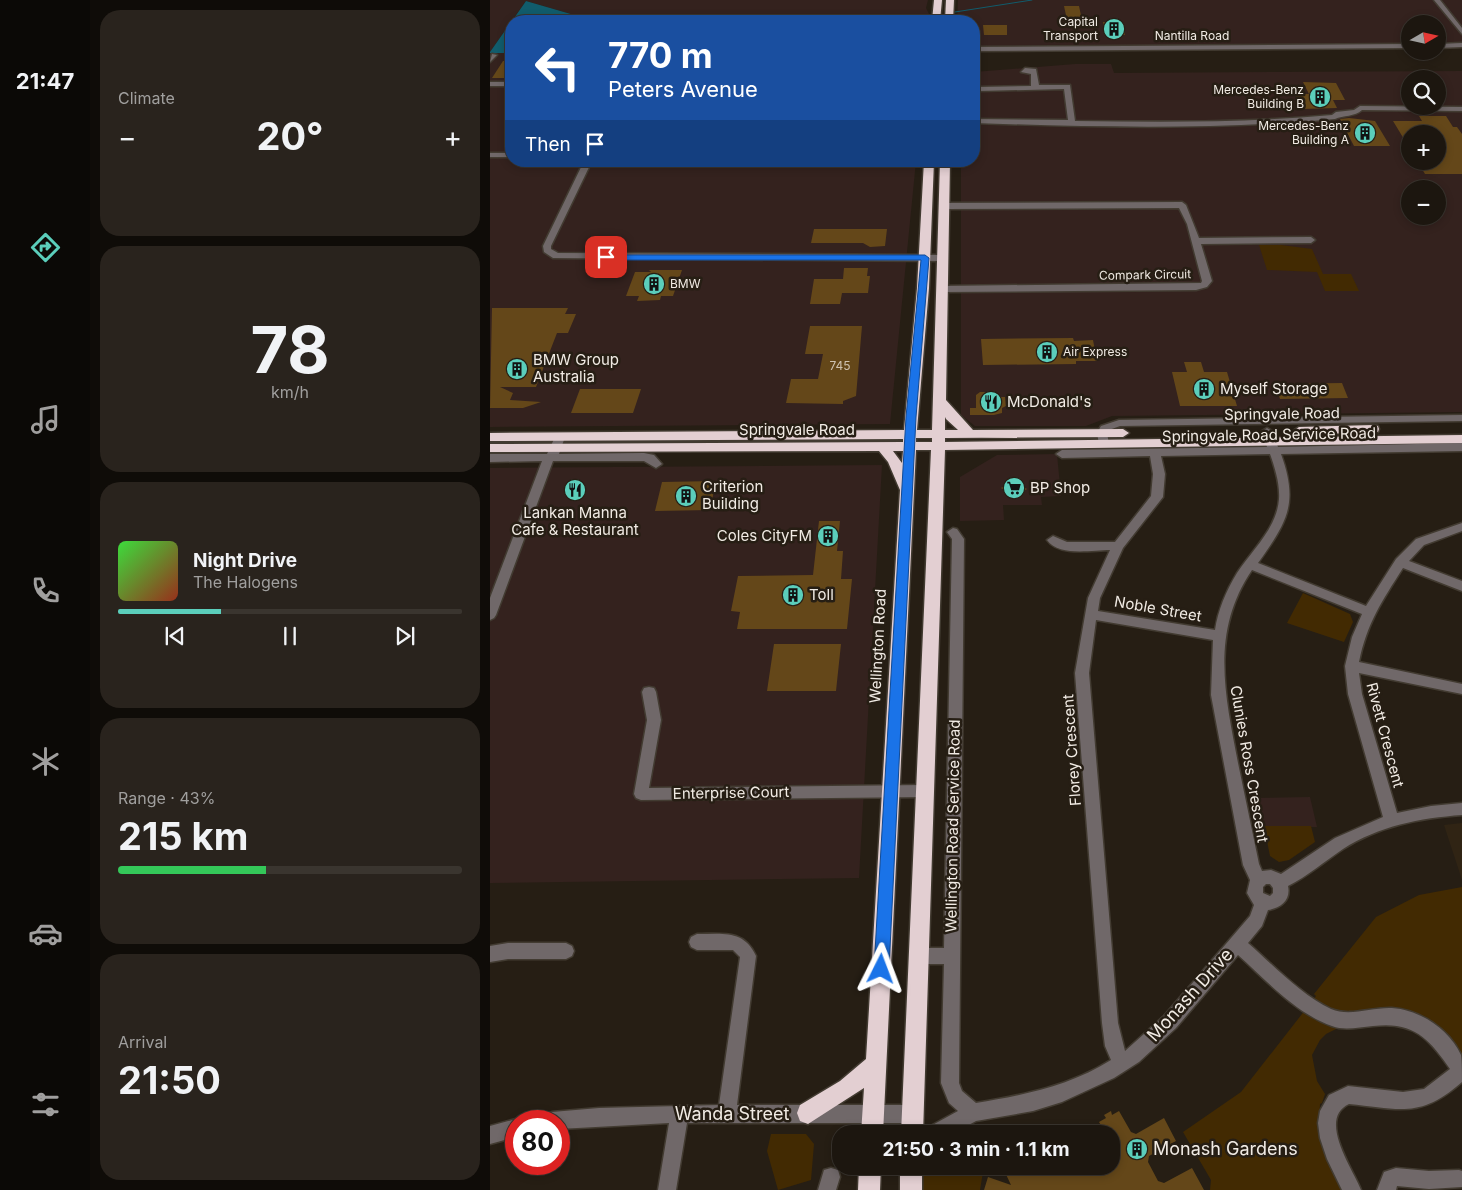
<!DOCTYPE html>
<html lang="en">
<head>
<meta charset="utf-8">
<style>
  :root { --surface:#1c160f; --page:#29231d; --text:#f1f3f6; --muted:#a09f9e; --line:#3a352f; --accent:#5bcebb }
  body { margin:0; font-family:Inter,sans-serif; background:var(--page); color:var(--text); height:100vh; display:flex; flex-direction:column; font-size:19px; white-space:nowrap }
  * { box-sizing:border-box; margin:0 }
  p { font-size:16px; color:var(--muted) }
  .icon { flex:none; width:28px; height:28px; fill:none; stroke:currentColor; stroke-width:2; stroke-linecap:round; stroke-linejoin:round }
  .map { position:relative; flex:1; overflow:hidden }
  .panel { display:flex; flex-direction:column; gap:10px; padding:10px; background:#0f0c08; width:400px }
  .panel>* { flex:none }
  .top-card { position:absolute; left:15px; top:15px; width:475px; height:152px; border-radius:20px; box-shadow:0 2px 8px #0003,0 0 0 1px var(--line); background:#1a4fa0; color:#fff; overflow:hidden }
  .needle { width:32px; rotate:81deg }
  .buttons { position:absolute; left:911px; top:15px; display:grid; gap:10px }
  .buttons a { display:grid; place-items:center; width:45px; height:45px; border-radius:50%; background:var(--surface); box-shadow:0 2px 8px #0003,0 0 0 1px var(--line); font-size:25px }
  .speed { position:absolute; left:15px; top:1110px; display:flex; gap:10px; font-size:25px; font-weight:700; text-align:center }
  .speed>* { display:grid; place-content:center; width:65px; height:65px; border-radius:50%; background:var(--surface); box-shadow:0 2px 8px #0003,0 0 0 1px var(--line); line-height:1 }
  .speed .limit { border:8px solid #d22; background:#fff; color:#111 }
  .pin { position:absolute; display:grid; place-items:center; width:42px; height:42px; color:#fff; margin:-21px; border-radius:10px; box-shadow:0 2px 8px #0006 }
  .me { position:absolute; width:55px; margin:-28px; rotate:3deg; stroke-linejoin:round; filter:drop-shadow(0 0 4px #0008) }
  .turn { display:flex; align-items:center; gap:18px; height:105px; padding:0 20px; font-size:22px }
  .turn .icon { width:65px; height:65px; stroke-width:2.5 }
  .turn b { display:block; font-size:35px; line-height:42px }
  .then { display:flex; align-items:center; height:48px; padding:0 20px; background:#0003; gap:10px; font-size:19px }
  .big { font-size:38px; font-weight:700; line-height:1.1 }
  .panel .tile { flex:1; display:flex; flex-direction:column; justify-content:center; gap:8px; min-width:0; padding:0 18px; border-radius:20px; background:var(--page) }
  .panel .dial { align-items:center; gap:0 }
  .dial b { font-size:65px; line-height:1 }
  .song { display:flex; align-items:center; gap:15px }
  .cover { width:60px; height:60px; border-radius:8px; background:linear-gradient(135deg,hsl(120 70% 55%),hsl(10 70% 35%)) }
  .played { height:5px; border-radius:2px; background:linear-gradient(90deg,var(--accent) 30%,var(--line) 30%) }
  .keys { display:flex; justify-content:space-around; direction:ltr }
  .heat { display:flex; justify-content:space-between; align-items:center; font-size:28px; direction:ltr }
  .charge { height:8px; border-radius:4px; background:linear-gradient(90deg,#34c759 43%,var(--line) 0) }
  .trip { position:absolute; left:342px; top:1125px; width:288px; height:50px; border-radius:20px; background:var(--surface); box-shadow:0 2px 8px #0003,0 0 0 1px var(--line); font-weight:700; line-height:50px; text-align:center }
  main { display:flex; flex:1; min-height:0 }
  .tab-bar { display:flex; flex-direction:column; width:90px; justify-content:space-around; align-items:center; background:#0b0906; color:var(--muted) }
  .tab-bar .icon { width:35px; height:35px }
  .tab-bar .on { color:var(--accent) }
  .tab-bar b { font-size:22px; color:var(--text) }
  .map>svg:first-child { display:block }
  .commercial { fill:#34221e; fill-rule:evenodd }
  .built { fill:#302414 }
  .green { fill:#422a02 }
  .water { fill:#115c6c }
  .lines { fill:none; stroke-linecap:round; stroke-linejoin:round }
  .stream { stroke:#115c6c; stroke-width:1 }
  .building { fill:#644719 }
  .minor-casing { stroke:#423b31; stroke-width:3 }
  .highway-casing { stroke:#423b31; stroke-width:3 }
  .minor { fill:#706869; fill-rule:evenodd }
  .highway { fill:#e3cfd2; fill-rule:evenodd }
  .route { fill:#1a73e8; stroke:#114b97 }
  .labels { text-anchor:middle; stroke-width:5; stroke-linejoin:round; paint-order:stroke }
  .far-poi-label { font-size:12px; fill:#f1ebe4; stroke:#261e14; text-anchor:end }
  .far-street-label { font-size:12px; fill:#f1ebe4; stroke:#261e14 }
  .number-label { font-size:12px; fill:#cec2b1 }
  .poi-label { font-size:15px; fill:#f1ebe4; stroke:#261e14; text-anchor:start }
  .street-label { font-size:15px; fill:#f1ebe4; stroke:#261e14 }
  .near-street-label { font-size:18px; fill:#f1ebe4; stroke:#261e14 }
  .near-poi-label { font-size:18px; fill:#f1ebe4; stroke:#261e14; text-anchor:start }
</style>
</head>
<body>
<main>
<nav class="tab-bar">
<b>21:47</b>
<svg class="icon on" aria-label="directions" viewBox="0 0 24 24"><path d="M12 3l9 9-9 9-9-9zM9 14v-3h6M13 9l2 2-2 2"/></svg>
<svg class="icon" aria-label="music" viewBox="0 0 24 24"><path d="M9 18V5l10-2v13"/><circle cx="6" cy="18" r="3"/><circle cx="16" cy="16" r="3"/></svg>
<svg class="icon" aria-label="phone" viewBox="0 0 24 24"><path d="M5 4h4l2 5-3 2q2 4 5 5l2-3 5 2v4C11 20 4 13 5 4z"/></svg>
<svg class="icon" aria-label="climate" viewBox="0 0 24 24"><path d="M12 3v18M4 7l16 10M4 17L20 7"/></svg>
<svg class="icon" aria-label="car" viewBox="0 0 24 24"><path d="M5 17H2v-5l4-1 3-4h7l3 4 3 1v5h-3M9 17h6M6 11h13"/><circle cx="7" cy="17" r="2"/><circle cx="17" cy="17" r="2"/></svg>
<svg class="icon" aria-label="filters" viewBox="0 0 24 24"><path d="M4 7h16M4 17h16"/><circle cx="9" cy="7" r="2"/><circle cx="15" cy="17" r="2"/></svg>
</nav>
<section class="panel">
<div class="tile"><p>Climate</p>
<div class="heat"><a>−</a><b class="big">20°</b><a>+</a></div>
</div>
<div class="tile dial"><b>78</b><p>km/h</p></div>
<div class="tile">
<div class="song"><i class="cover"></i><div><b>Night Drive</b><p>The Halogens</p></div></div>
<div class="played"></div>
<div class="keys"><svg class="icon" aria-label="previous" viewBox="0 0 24 24"><path d="M18 5L8 12l10 7zM5 5v14"/></svg><svg class="icon" aria-label="pause" viewBox="0 0 24 24"><path d="M8 5v14M16 5v14"/></svg><svg class="icon" aria-label="next" viewBox="0 0 24 24"><path d="M6 5l10 7-10 7zM19 5v14"/></svg></div>
</div>
<div class="tile"><p>Range · 43%</p><b class="big">215 km</b><div class="charge"></div></div>
<div class="tile"><p>Arrival</p><b class="big">21:50</b></div>
</section>
<div class="map">
<svg width="972" height="1190" viewBox="0 0 972 1190">
  <rect width="100%" height="100%" fill="#261e14"/>
  <!-- commercial -->
  <path class="commercial" d="M0,0H438L436,8L440,16L437,21H105L36,1L0,52Z
    M468,0H972V43H948V24H920V44L484,46V21H467Z
    M0,53H21V161H426L400,424L0,427Z
    M585,64H621L624,73L972,71V412L622,416L596,426H485L471,415V161H484V72ZM920,79H948V106H920ZM920,134H948V161H920ZM920,189H948V216H920Z
    M567,454L571,496L551,497L552,505H513L514,520L470,521V477L507,455Z
    M392,465L369,878L0,883V468Z
    M820,797L827,827H766L760,798Z"/>
  <!-- built -->
  <path class="built" d="M972,823V880L954,825Z"/>
  <!-- green -->
  <path class="green" d="M769,245H791L822,249L833,274H861L869,291H835L827,272L777,270Z
    M813,593L860,614L863,622L854,642L797,623Z
    M774,826H821L825,842L799,860L789,862L780,856Z
    M972,887V1061L965,1049L939,1023L852,1026L836,1034L830,1040L822,1055L827,1081L835,1094L832,1103L830,1104C828,1136 836,1162 853,1190H720L721,1180L693,1132L751,1092L826,996L824,994L886,917L929,895Z
    M281,1134H316L324,1144L321,1180L288,1190L277,1151Z
    M434,1166H494L490,1190H433Z"/>
  <!-- water -->
  <path class="water" d="M36,1L105,21H22Z
    M21,22V53H0V52Z"/>
  <g class="lines">
    <!-- stream -->
    <path class="stream" d="M465,12L542,0
      M426,21L431,16L439,15"/>
  </g>
  <!-- building -->
  <path class="building" d="M574,6H589L592,20H577Z
    M613,22H632L635,35H616Z
    M493,25H517V35H494Z
    M13,61H21V67L14,78H2Z
    M813,82L846,83L855,100H843L847,108L812,109L805,94H819Z
    M929,116H956L963,127H967L972,134V174H935L927,161H948V134H920V149L903,121H932Z
    M859,118L885,121L900,146H864L850,119Z
    M324,229H397L395,246L380,247L373,243H321Z
    M354,268H378L377,276H380L378,293H352L350,304H320L324,279H353Z
    M159,270H192L183,296H171L170,300L147,301L149,296H136L145,272H161Z
    M2,308H78L75,314H86L78,333H67L46,387H10L23,393L20,400L51,402L33,408H0Z
    M320,326H372L366,396L353,401V404L296,403L301,379H328L333,354H315Z
    M583,338L584,341L603,340L607,361H586V364L493,365L491,339Z
    M694,362H711L714,372H737L747,406H690L682,372H697Z
    M852,383L858,398L790,399L785,384Z
    M90,389H151L143,413H81Z
    M490,392H500L503,397H515L516,406L512,408V413L504,415H480V408H486V395Z
    M523,480L537,489L525,497L511,488Z
    M226,481L220,510L165,511L172,482Z
    M329,521H350L347,551H353L351,579H362L357,629H247L250,612L241,611L248,576L323,575Z
    M284,644H351L346,691H277Z
    M621,1111L622,1115L629,1111L641,1132L646,1134L674,1118L686,1141L659,1156L658,1162L668,1181L674,1183L702,1168L714,1190H494L498,1177L521,1185L512,1166H621V1134H616L609,1122L616,1118L614,1115Z"/>
  <g class="lines">
    <!-- minor casing -->
    <g class="minor-casing">
      <path id="minor" d="M944,0H950L972,28V34Z
        M972,43V47L948,48V44Z
        M920,44V48L484,51V47Z
        M2,54L7,55L0,62Z
        M535,68L546,69L549,85H580L585,121C671,122 757,123 842,115L846,112L864,110L870,106L972,107V111L872,110C865,117 853,115 845,119C725,130 603,127 484,123V119L578,120L574,89L489,91L485,89L489,87L541,86V74L531,72Z
        M0,82H21V86H0Z
        M0,153H21V157H0Z
        M94,161H102L61,246V249L68,253L452,255L456,258L452,261L63,258L54,252L53,246Z
        M692,202L696,205L709,238L821,237L825,240L821,243L711,244L722,281L717,287L706,290L452,292L447,289L452,286L711,283L712,281L697,224L689,208L453,209L449,206L453,203Z
        M972,415V421L630,426L619,430L617,433L619,444L614,447L609,444L607,433L611,426L629,420Z
        M777,428L782,431L788,447L972,443V451L791,454C809,504 797,522 768,563L876,606L906,559L926,539L972,523V531L934,545L919,561L972,581V591L913,568C892,601 877,623 869,662L972,684V694L869,673L872,694L907,813L941,806L972,803V815C930,818 889,826 853,849C835,861 818,876 798,886C801,900 791,908 778,910L772,926L758,943C782,964 812,996 841,1009C860,1017 882,1007 902,1008C930,1010 959,1029 971,1055C972,1062 972,1074 972,1082C930,1119 910,1109 859,1104C827,1119 863,1169 871,1190H852L837,1159L830,1138L828,1123L830,1111L839,1095L858,1086L913,1092L934,1089L960,1069C939,1038 923,1021 883,1026C869,1027 855,1031 842,1026C805,1013 776,980 748,955L686,1028L649,1062L624,1078L572,1102L543,1111L486,1121L462,1134H434L437,1128L468,1111L459,1103L451,1083L454,964H429L423,961L421,956L423,951L429,948H454L462,539L457,532L463,528L467,529L474,539L469,1083L472,1091L486,1103C534,1095 580,1086 621,1060L615,1046L612,1023L585,673L598,598L620,550C602,550 569,557 557,540L563,536L577,542H625L661,496L663,474L660,456L572,458L566,454L572,450L777,447L772,431ZM780,454C785,468 790,484 789,499C787,528 762,550 747,573C736,591 728,610 725,630L608,611L610,598L633,548L673,497L675,474L671,456ZM762,570L872,614L862,637L855,666L858,694L893,817L845,838L791,874L781,870L772,871L769,864C762,830 755,797 748,763C735,695 720,632 762,570ZM606,620L723,640L721,695L753,865L760,880L757,893L764,905L760,916L674,1016L635,1051L628,1023L599,673ZM776,884H780L783,888V893L780,896L773,893V887Z
        M70,434L75,437L69,454L154,453L164,455L172,464L166,468L154,461H63L6,615L4,618L0,620V598L52,461L0,462V454H57L65,437Z
        M159,687L164,688L166,692L171,720L159,788L435,785L440,787L442,791L440,795L435,797L151,800L146,798L144,794L157,720L152,692L154,688Z
        M207,934C232,934 254,929 266,956L247,1105H423L429,1108L432,1114L429,1120L423,1123H197L186,1190H168L179,1123L69,1129V1121H53L56,1115L62,1112L109,1108L229,1105L250,957L243,950H207L201,947L199,942L201,937Z
        M18,943H76L82,946L84,951L82,956L76,959H18L0,962V946Z
        M26,1119L31,1121H26V1137L0,1144V1126Z
        M341,1168L348,1170L350,1177L346,1190H328L334,1170Z
        M906,1168L939,1171L969,1170L972,1171V1187L939,1189L907,1186L906,1190H887L894,1172Z"/>
    </g>
    <!-- highway casing -->
    <g class="highway-casing">
      <path id="highway" d="M444,0H452L450,21H442Z
        M456,0H464L463,21H455Z
        M434,161H444L439,288L427,430H442L450,161H460L456,400L483,430L633,429L639,433L633,437L455,438V442L972,435V443L455,450L433,1134H411L441,450H426L393,1134H371L374,1088L318,1124L310,1121L307,1113L310,1105L350,1081L376,1059L410,490L398,462L389,451L0,452V444L413,442V439L0,441V433L414,430L427,288ZM455,417L456,419L468,430H455ZM426,438H442V442H426ZM403,451H413L412,463Z
        M883,425L888,426L889,429L888,432L809,435L803,431L809,427Z
        M369,1166H391L390,1190H368Z
        M410,1166H432V1190H410Z"/>
    </g>
    <!-- minor -->
    <use href="#minor" class="minor"/>
    <!-- highway -->
    <use href="#highway" class="highway"/>
  </g>
  <!-- route -->
  <path class="route" d="M435,255L439,258L426,417L399,969L397,974L391,976L386,974L384,969L416,417L431,260H116L112,257L116,255Z"/>
  <!-- icons -->
  <defs>
    <g id="building-disc" transform="scale(1.125)"><circle r="9.5" fill="#5bcebb" stroke="#261e14"/><path d="M-4-6H4V6H1V3H-1V6H-4ZM-2.5-4.3h1.7v1.8h-1.7ZM.8-4.3h1.7v1.8H.8ZM-2.5-1h1.7V.8h-1.7ZM.8-1h1.7V.8H.8Z" fill="#111"/></g>
    <g id="restaurant-disc" transform="scale(1.125)"><circle r="9.5" fill="#5bcebb" stroke="#261e14"/><path d="M-5-6h1v4h1v-4h1v4h1v-4h1v5L-1.5 .5V6h-2V.5L-5-1ZM5-6V6H3V1.5H1.5Q1.5-4 5-6Z" fill="#111"/></g>
    <g id="supermarket-disc" transform="scale(1.125)"><circle r="9.5" fill="#5bcebb" stroke="#261e14"/><path d="M-6-5.5h2.5l.6 2H6L4.5 2H-2.5L-4.4-4H-6ZM-1.5 3.2a1.3 1.3 0 1 0 .1 0ZM3 3.2a1.3 1.3 0 1 0 .1 0Z" fill="#111"/></g>
  </defs>
  <g fill-rule="evenodd">
    <use href="#building-disc" x="624" y="29"/>
    <use href="#building-disc" x="830" y="97"/>
    <use href="#building-disc" x="875" y="133"/>
    <use href="#building-disc" x="164" y="284"/>
    <use href="#building-disc" x="557" y="352"/>
    <use href="#building-disc" x="27" y="369"/>
    <use href="#building-disc" x="714" y="389"/>
    <use href="#restaurant-disc" x="501" y="402"/>
    <use href="#supermarket-disc" x="524" y="488"/>
    <use href="#restaurant-disc" x="85" y="490"/>
    <use href="#building-disc" x="196" y="496"/>
    <use href="#building-disc" x="338" y="536"/>
    <use href="#building-disc" x="303" y="595"/>
    <use href="#building-disc" x="647" y="1149"/>
  </g>
  <g class="labels">
    <!-- far-poi labels -->
    <g class="far-poi-label">
      <text x="608" y="26">Capital<tspan x="608" dy="14">Transport</tspan></text>
      <text x="814" y="94">Mercedes-Benz<tspan x="814" dy="14">Building B</tspan></text>
      <text x="859" y="130">Mercedes-Benz<tspan x="859" dy="14">Building A</tspan></text>
      <text x="180" y="288" text-anchor="start">BMW</text>
      <text x="573" y="356" text-anchor="start">Air Express</text>
    </g>
    <!-- far-street labels -->
    <g class="far-street-label">
      <text x="702" y="40">Nantilla Road</text>
      <text transform="translate(655 275) rotate(-1)" y="4">Compark Circuit</text>
    </g>
    <!-- number labels -->
    <g class="number-label">
      <text x="350" y="370">745</text>
    </g>
    <!-- poi labels -->
    <g class="poi-label">
      <text x="43" y="365">BMW Group<tspan x="43" dy="17">Australia</tspan></text>
      <text x="730" y="394">Myself Storage</text>
      <text x="517" y="407">McDonald's</text>
      <text x="212" y="492">Criterion<tspan x="212" dy="17">Building</tspan></text>
      <text x="540" y="493">BP Shop</text>
      <text x="85" y="518" text-anchor="middle">Lankan Manna<tspan x="85" dy="17">Cafe &amp; Restaurant</tspan></text>
      <text x="322" y="541" text-anchor="end">Coles CityFM</text>
      <text x="319" y="600">Toll</text>
    </g>
    <!-- street labels -->
    <g class="street-label">
      <text transform="translate(792 414) rotate(-1)" y="5">Springvale Road</text>
      <text x="307" y="435">Springvale Road</text>
      <text transform="translate(779 435) rotate(-1)" y="5">Springvale Road Service Road</text>
      <text transform="translate(668 609) rotate(10)" y="5">Noble Street</text>
      <text transform="translate(388 646) rotate(-87)" y="5">Wellington Road</text>
      <text transform="translate(895 735) rotate(75)" y="5">Rivett Crescent</text>
      <text transform="translate(582 750) rotate(-94)" y="5">Florey Crescent</text>
      <text transform="translate(759 764) rotate(80)" y="5">Clunies Ross Crescent</text>
      <text transform="translate(241 793) rotate(-1)" y="5">Enterprise Court</text>
      <text transform="translate(463 826) rotate(-89)" y="5">Wellington Road Service Road</text>
    </g>
    <!-- near-street labels -->
    <g class="near-street-label">
      <text transform="translate(700 995) rotate(-48)" y="6">Monash Drive</text>
      <text x="242" y="1120">Wanda Street</text>
    </g>
    <!-- near-poi labels -->
    <g class="near-poi-label">
      <text x="663" y="1155">Monash Gardens</text>
    </g>
  </g>
</svg>
<div class="buttons">
<a><svg class="needle" viewBox="-14 -14 28 28"><path d="M0-13l5 13h-10z" fill="#e53935"/><path d="M0 13l5-13h-10z" fill="#a09f9e"/></svg></a>
<a><svg class="icon" aria-label="search" viewBox="0 0 24 24"><circle cx="10" cy="10" r="6"/><path d="M15 15l6 6"/></svg></a>
<a>+</a>
<a>−</a>
</div>
<div class="speed"><div class="limit">80</div></div>
<div class="pin" style="left:116px;top:257px;background:#d93025"><svg class="icon" aria-label="arrive" viewBox="0 0 24 24"><path d="M6 21V4h12l-3 4 3 4H6"/></svg></div>
<svg class="me" style="left:391px;top:969px" viewBox="-20 -20 40 40"><path d="M0-17L14 15 0 8-14 15z" fill="#1a73e8" stroke="#fff" stroke-width="4"/></svg>
<div class="trip">21:50 · 3 min · 1.1 km</div>
<div class="top-card">
<div class="turn"><svg class="icon" aria-label="left" viewBox="0 0 24 24"><path d="M17 20v-9H6M10 6l-5 5 5 5"/></svg><div><b>770 m</b>Peters Avenue</div></div>
<div class="then">Then<svg class="icon" aria-label="arrive" viewBox="0 0 24 24"><path d="M6 21V4h12l-3 4 3 4H6"/></svg></div>
</div>
</div>
</main>
</body>
</html>
